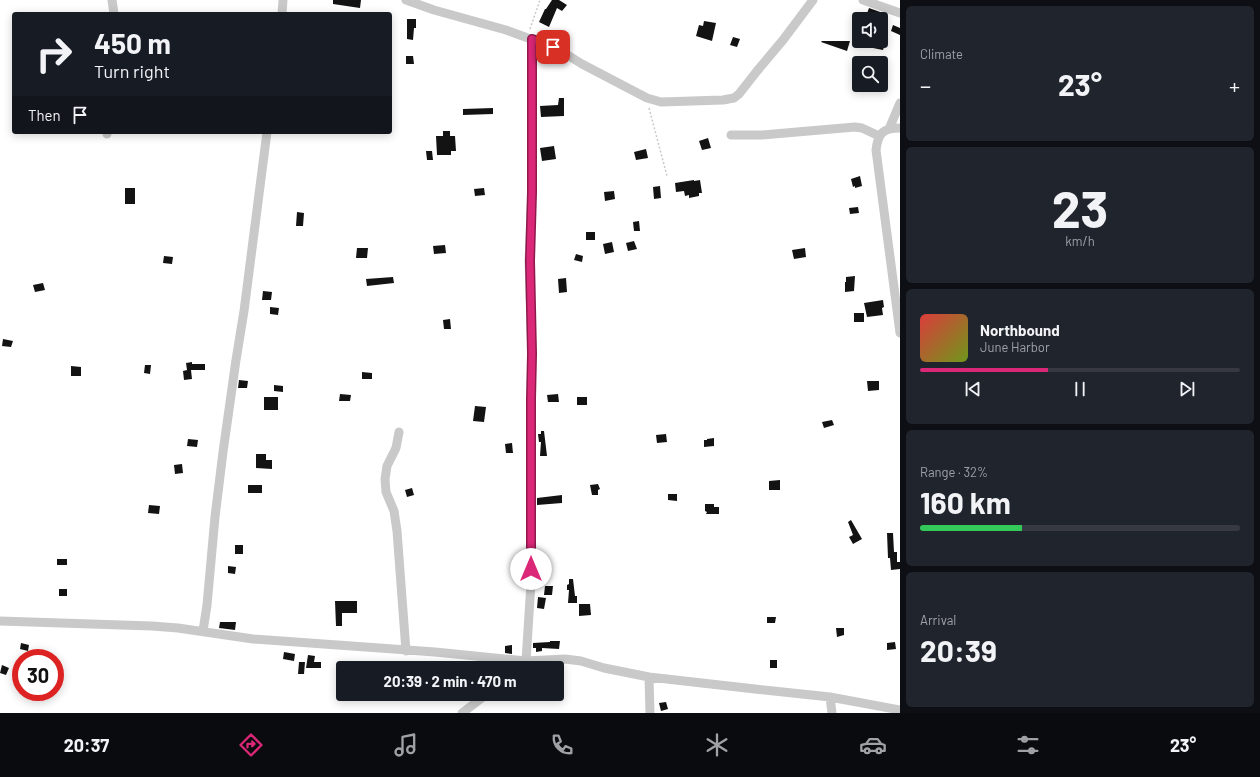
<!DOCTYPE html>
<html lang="en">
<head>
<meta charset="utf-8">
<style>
  :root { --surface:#171b24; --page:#20242c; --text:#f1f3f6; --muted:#9ea1a6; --line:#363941; --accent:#db2777 }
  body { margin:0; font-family:Barlow,sans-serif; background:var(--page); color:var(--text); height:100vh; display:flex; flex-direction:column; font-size:15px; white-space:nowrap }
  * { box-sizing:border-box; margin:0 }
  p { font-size:13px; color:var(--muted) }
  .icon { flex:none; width:22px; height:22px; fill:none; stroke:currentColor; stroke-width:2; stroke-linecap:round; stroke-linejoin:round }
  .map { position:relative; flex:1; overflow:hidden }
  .panel { display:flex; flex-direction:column; gap:6px; padding:6px; background:#0d0f14; width:360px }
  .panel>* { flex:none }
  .hud { position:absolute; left:12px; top:12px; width:380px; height:122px; border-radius:4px; box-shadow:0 2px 10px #0003; background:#171b24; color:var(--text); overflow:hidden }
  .buttons { position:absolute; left:852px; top:12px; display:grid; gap:8px }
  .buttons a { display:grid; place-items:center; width:36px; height:36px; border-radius:4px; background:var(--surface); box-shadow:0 2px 10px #0003; font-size:20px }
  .speed { position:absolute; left:12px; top:649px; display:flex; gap:8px; font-size:20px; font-weight:700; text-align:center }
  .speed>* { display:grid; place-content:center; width:52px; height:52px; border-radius:50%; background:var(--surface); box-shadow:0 2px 10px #0003; line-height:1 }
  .speed .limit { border:6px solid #d22; background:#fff; color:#111 }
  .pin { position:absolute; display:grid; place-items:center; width:34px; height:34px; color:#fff; margin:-17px; border-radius:8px; box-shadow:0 2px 6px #0006 }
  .me { position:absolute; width:44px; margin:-22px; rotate:0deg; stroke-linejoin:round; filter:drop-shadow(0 0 3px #0008) }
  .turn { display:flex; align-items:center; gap:14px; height:84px; padding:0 16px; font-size:18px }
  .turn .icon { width:52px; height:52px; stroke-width:2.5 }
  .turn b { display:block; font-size:28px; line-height:34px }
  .then { display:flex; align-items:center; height:38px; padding:0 16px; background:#0003; gap:8px; font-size:15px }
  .big { font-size:30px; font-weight:700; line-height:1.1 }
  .panel .tile { flex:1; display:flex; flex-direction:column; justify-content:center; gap:6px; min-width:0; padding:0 14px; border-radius:6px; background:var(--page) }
  .panel .dial { align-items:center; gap:0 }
  .dial b { font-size:52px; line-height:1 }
  .song { display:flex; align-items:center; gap:12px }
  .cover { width:48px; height:48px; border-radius:6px; background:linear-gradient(135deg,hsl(0 70% 55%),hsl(80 70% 35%)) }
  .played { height:4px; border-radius:2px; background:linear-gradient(90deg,var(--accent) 40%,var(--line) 40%) }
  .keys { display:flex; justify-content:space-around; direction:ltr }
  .heat { display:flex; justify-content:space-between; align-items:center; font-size:22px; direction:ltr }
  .charge { height:6px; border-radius:3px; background:linear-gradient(90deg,#34c759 32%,var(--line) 0) }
  .trip { position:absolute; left:336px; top:661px; width:228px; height:40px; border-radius:4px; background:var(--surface); box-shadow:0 2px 10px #0003; font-weight:700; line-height:40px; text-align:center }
  .menu { display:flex; height:64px; justify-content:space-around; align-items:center; background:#090b0e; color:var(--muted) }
  .menu .icon { width:28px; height:28px }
  .menu .selected { color:var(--accent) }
  .menu b { font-size:18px; color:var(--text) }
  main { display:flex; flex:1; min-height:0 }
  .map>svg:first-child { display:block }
  .building { fill:#131313 }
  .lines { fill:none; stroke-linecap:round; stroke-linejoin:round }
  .path { stroke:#c9c9c9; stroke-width:1.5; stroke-dasharray:2 2; stroke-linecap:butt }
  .minor { stroke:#c9c9c9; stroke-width:9 }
  .route-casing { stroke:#8e194d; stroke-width:10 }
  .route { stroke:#db2777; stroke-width:7 }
</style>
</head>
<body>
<main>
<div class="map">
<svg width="900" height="713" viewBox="0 0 900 713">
  <rect width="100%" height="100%" fill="#fff"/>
  <!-- building -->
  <path class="building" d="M333,0H361L360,8L333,4Z
    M552,0H559L567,5L562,11L557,8L549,27L539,22L545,9H546Z
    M869,8L883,13L881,19L874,16L873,19H865Z
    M407,19H416V28H414L413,40L407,39Z
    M704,21L716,23L712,41L696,36L699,25L703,26Z
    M893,25L900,28V35L891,31Z
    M733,37L740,39L737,47L730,45Z
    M822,41H850L847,51L821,42Z
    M862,41H886L883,50L873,48Z
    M406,56H413L414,64H406Z
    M559,98H564V116L541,117L540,106L558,105Z
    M493,108V114L463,115V109Z
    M443,131H450V136H455L456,151H451V155H437L436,136H443Z
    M708,138L711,148L702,150L699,141Z
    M554,146L556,159L542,161L540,148Z
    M646,149L648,158L636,160L634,152Z
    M426,151H432L433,160H427Z
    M860,176L862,186L855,188V186L853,187L851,179Z
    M694,180V181L700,180L702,193H699V196L689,198V195L685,196L684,191L676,192L675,183Z
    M660,186L661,198L654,199L653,187Z
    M125,188H135V204H125Z
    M484,188L485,195L475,196L474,189Z
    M614,191L615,199L605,201L604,192Z
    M858,207L859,213L850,214L849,208Z
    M297,212L304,213L303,226H296Z
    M639,221L640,231H634L633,222Z
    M586,232H595V240H586Z
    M634,241L637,249L628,251L626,243Z
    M612,242L614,252L605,254L603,244Z
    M445,245L446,253L434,254L433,246Z
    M357,248H368L367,258H356Z
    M805,248L806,257L794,259L792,250Z
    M576,254L583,256L582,262L574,260Z
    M164,256L173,257L172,264L163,263Z
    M855,276L854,291L845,292V282H846V277Z
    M393,277L394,283L367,286L366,279Z
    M566,278L567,292L559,293L558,279Z
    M43,283L45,290L35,292L33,285Z
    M263,291L272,292L271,300H262Z
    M883,300L884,307L882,308L883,315L867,317L864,303Z
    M270,307L279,308L278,315L270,314Z
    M854,313H864V322H854Z
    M450,319L451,329H444L443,320Z
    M3,339L13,341L11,347L2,346Z
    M192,362V364H205V370H191L192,379L184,380L183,371L187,370L186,363Z
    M145,365H151L150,374L144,373Z
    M71,366L81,367V376H71Z
    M362,372L372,373V379H362Z
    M239,380L248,381L247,388H238Z
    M867,381H879V390L868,391Z
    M274,385L283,386V392L274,391Z
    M340,394L351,395L350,401H339Z
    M558,394L559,402H548L547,395Z
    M264,397H278V410H264Z
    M577,397H587V405H577Z
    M475,406L486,407L484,422L473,421Z
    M832,420L834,425L824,428L822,422Z
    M541,431H544L547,456H540L541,442H539L538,434H541Z
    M666,434L667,442L657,443L656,435Z
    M714,438V446L704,447V440H707V439Z
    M188,439L198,440L197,447L187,446Z
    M512,443L513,453H506L505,444Z
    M256,454H266V460H272V469L256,468Z
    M182,464L183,473L175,474L174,465Z
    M780,480V490H769V481Z
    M598,484L600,489L598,490V495H592L590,485Z
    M248,485H262V493H248Z
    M412,488L414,495L407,497L405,490Z
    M668,494H677V501L668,500Z
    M562,495V503L537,505V498Z
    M705,504H714V507H719V514H706L707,512L705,511Z
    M149,505L160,506L159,514L148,513Z
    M851,520L862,539L853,544L849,537L853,535L848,522Z
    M887,533H893L894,552H897V562H900V569L891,570L890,558H888Z
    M235,545H243V554H235Z
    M57,559H67V565H57Z
    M228,566L236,567L235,574L228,573Z
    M569,579H573L575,596H577V603H568L569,590H567V585L569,584Z
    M545,586H553L552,595H544Z
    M59,589H67V596H59Z
    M538,597L546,598L544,609L537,608Z
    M335,601H357V613H342V626H336Z
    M579,604H590L591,615L579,616Z
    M767,617H776L775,623H767Z
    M220,622H236L235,630L219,628Z
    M836,628H844V635L837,637Z
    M550,641H560L559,649L542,648V651L536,652V648H533V643L550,642Z
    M895,642L896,649L887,650V643Z
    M21,643L29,645L28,651L20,649Z
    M512,645V654L505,653V646Z
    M284,652L295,654L294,661L283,659Z
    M308,655L315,656L314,662H321V668H306Z
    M770,660H777V668H770Z
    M299,662H305L304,674H298Z
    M2,665L9,668L6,675L0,673Z
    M666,702L668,709L661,711L659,703Z"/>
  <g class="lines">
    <!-- path -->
    <path class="path" d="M530,29L540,0
      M649,108L667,176"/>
    <!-- minor -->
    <path class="minor" d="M112,0L114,14
      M406,0L434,10L506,30L547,45L561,51L582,64L647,98L661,102L723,100L734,98L739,94L757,71L783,40L813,0
      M863,0L900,13
      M282,14L283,0
      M900,128C883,128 878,133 876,150L900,333
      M889,129L900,103
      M107,134V132
      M731,135H762L855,127L862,128L879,136
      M399,432L396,448L387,466L385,479L386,492L394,511L397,531L406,651
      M0,621L152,626L178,628L253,639L435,652L526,661L565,659L581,661L604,668L649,677L755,689L830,697L900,710
      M203,631L207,605L215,517L223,452L236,360L244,311L267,132
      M518,668L526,661L531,583V399L532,354L529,261L532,192V39
      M649,677L650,713
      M830,697L832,713
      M462,713L487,694"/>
  </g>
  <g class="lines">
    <!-- route casing -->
    <g class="route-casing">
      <path id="route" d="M531,569V399L532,354L530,261L532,192V39L553,47"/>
    </g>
    <!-- route -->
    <use href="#route" class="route"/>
  </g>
</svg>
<div class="buttons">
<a><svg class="icon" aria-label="sound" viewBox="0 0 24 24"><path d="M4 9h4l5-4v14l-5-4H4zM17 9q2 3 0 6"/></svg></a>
<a><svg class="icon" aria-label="search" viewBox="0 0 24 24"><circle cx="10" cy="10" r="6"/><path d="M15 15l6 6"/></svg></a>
</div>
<div class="speed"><div class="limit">30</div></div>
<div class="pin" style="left:553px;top:47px;background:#d93025"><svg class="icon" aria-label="arrive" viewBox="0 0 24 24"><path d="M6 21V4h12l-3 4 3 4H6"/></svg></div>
<svg class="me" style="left:531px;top:569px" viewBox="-20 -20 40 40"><circle r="19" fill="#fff"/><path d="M0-13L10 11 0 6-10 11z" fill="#db2777"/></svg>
<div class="trip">20:39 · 2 min · 470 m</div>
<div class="hud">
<div class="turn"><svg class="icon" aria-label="right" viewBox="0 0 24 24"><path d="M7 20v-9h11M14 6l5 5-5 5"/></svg><div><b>450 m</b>Turn right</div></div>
<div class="then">Then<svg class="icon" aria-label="arrive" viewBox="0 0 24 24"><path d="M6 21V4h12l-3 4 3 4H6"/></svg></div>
</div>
</div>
<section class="panel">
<div class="tile"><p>Climate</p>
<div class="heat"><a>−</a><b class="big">23°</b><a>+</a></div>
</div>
<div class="tile dial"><b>23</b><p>km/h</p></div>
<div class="tile">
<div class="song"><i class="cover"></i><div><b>Northbound</b><p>June Harbor</p></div></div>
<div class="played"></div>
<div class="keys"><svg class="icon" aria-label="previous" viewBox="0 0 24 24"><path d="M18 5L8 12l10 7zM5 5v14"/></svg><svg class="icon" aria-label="pause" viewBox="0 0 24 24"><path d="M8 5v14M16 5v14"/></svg><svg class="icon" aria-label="next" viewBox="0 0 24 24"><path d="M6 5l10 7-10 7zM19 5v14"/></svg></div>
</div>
<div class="tile"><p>Range · 32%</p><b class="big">160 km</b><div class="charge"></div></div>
<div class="tile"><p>Arrival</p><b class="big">20:39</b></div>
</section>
</main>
<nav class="menu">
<b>20:37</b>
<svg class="icon selected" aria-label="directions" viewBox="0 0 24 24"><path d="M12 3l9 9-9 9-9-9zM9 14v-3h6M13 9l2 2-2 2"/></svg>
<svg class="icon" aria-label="music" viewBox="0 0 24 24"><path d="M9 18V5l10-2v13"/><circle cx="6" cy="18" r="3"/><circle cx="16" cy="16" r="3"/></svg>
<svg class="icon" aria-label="phone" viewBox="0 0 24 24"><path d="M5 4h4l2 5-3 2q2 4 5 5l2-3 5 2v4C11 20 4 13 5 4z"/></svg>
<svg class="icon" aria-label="climate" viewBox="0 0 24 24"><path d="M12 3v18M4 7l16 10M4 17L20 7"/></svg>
<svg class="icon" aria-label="car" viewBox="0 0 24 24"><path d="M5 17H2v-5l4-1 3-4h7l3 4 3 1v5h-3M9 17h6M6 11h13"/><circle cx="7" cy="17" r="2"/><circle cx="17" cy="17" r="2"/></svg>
<svg class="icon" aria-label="filters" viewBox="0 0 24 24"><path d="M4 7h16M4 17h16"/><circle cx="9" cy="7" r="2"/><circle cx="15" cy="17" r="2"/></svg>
<b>23°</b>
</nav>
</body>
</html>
